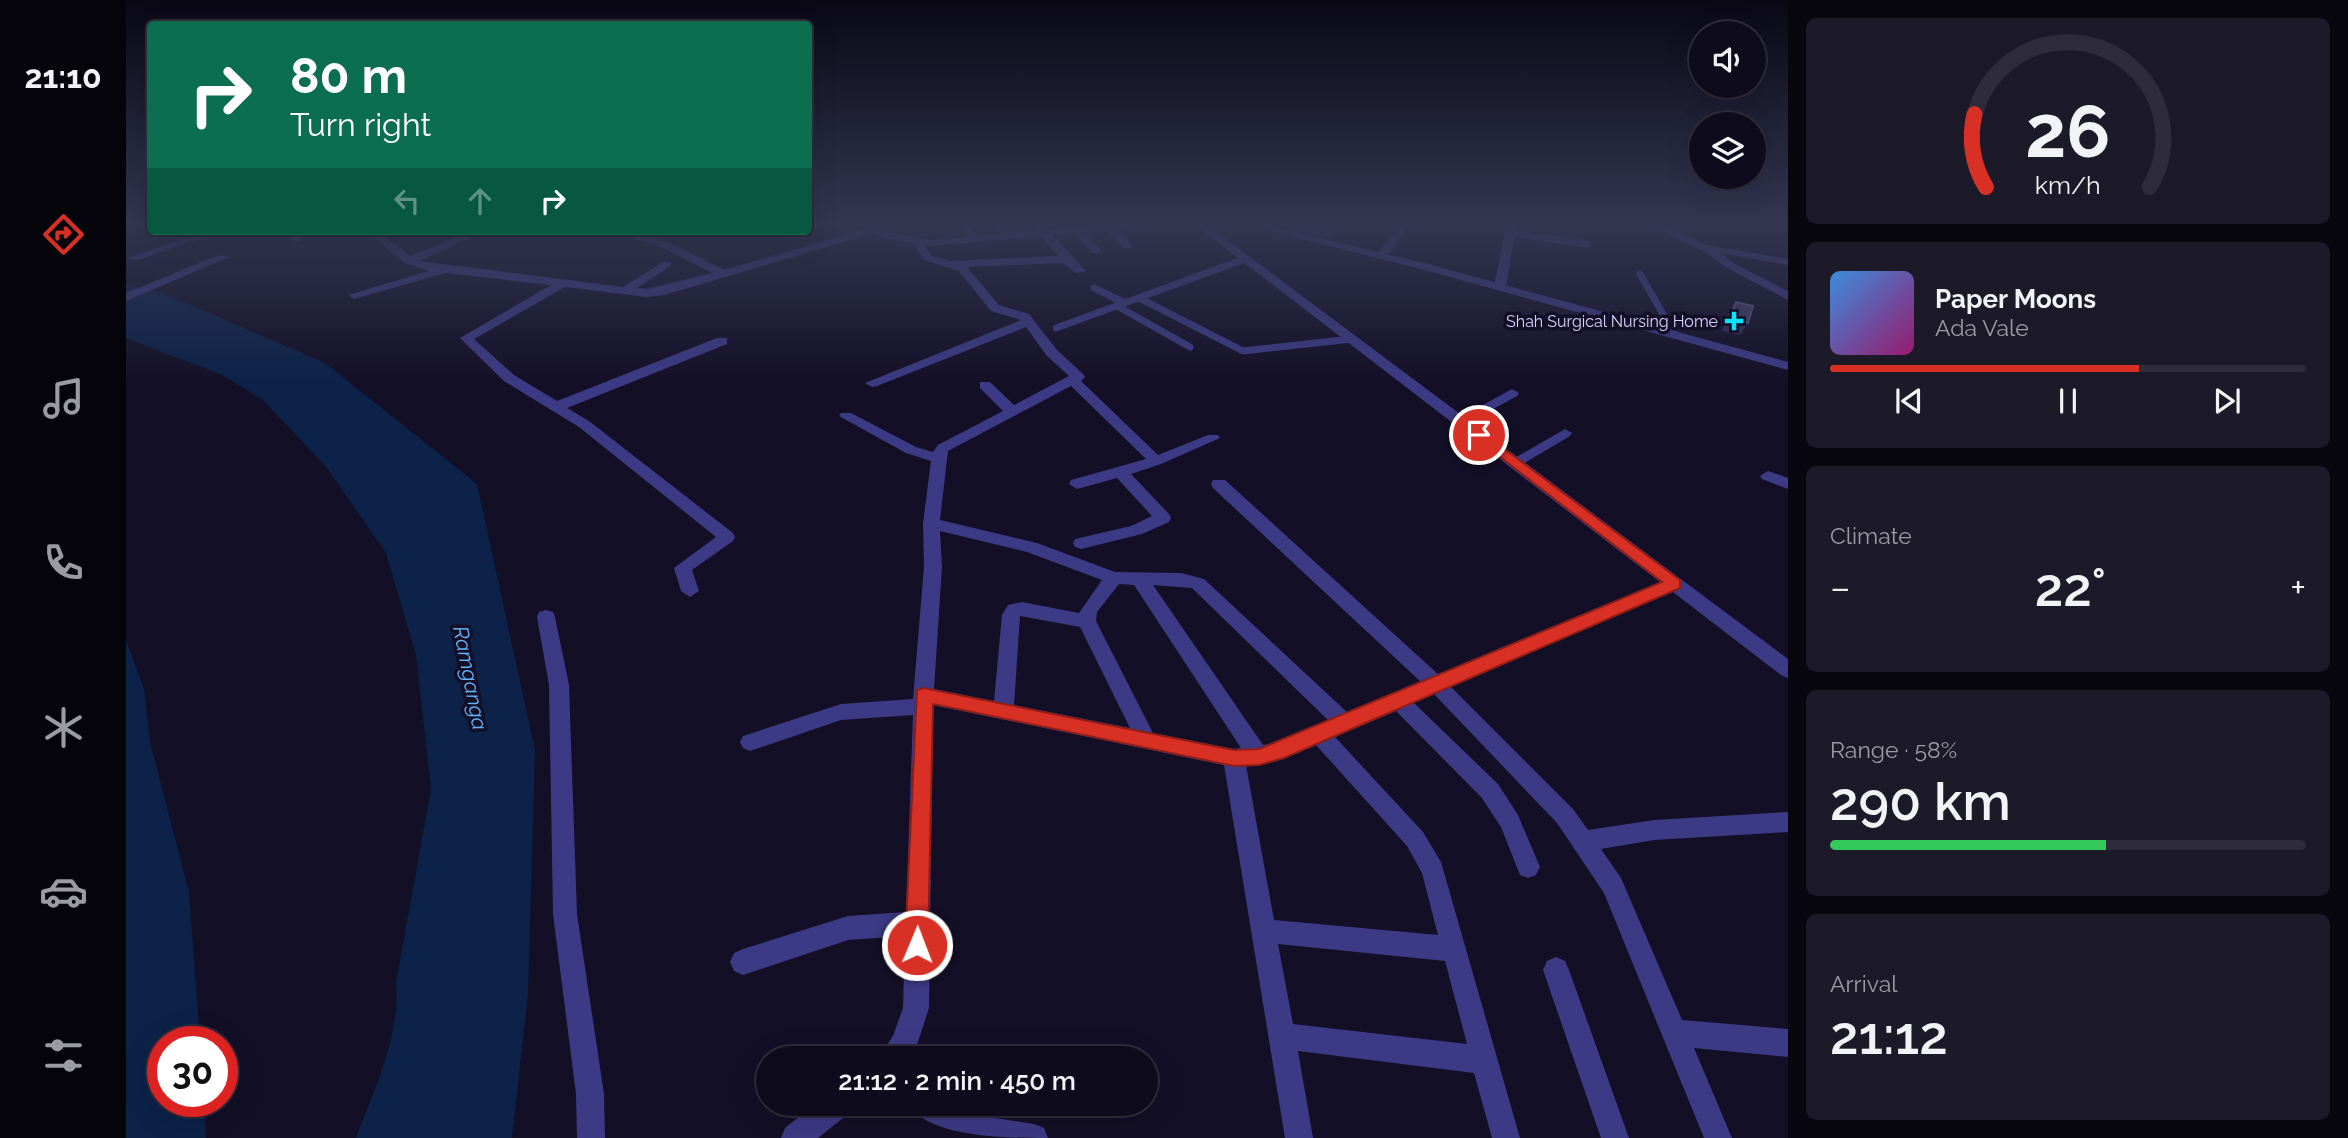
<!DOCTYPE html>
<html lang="en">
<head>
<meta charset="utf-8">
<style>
  :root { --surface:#0e0b1c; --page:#1c1929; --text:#f1f3f6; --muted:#9b9ba3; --line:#2e2b3b; --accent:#d93025 }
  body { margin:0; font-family:Raleway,sans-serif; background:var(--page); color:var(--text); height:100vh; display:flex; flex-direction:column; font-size:26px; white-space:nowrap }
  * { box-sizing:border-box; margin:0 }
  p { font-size:23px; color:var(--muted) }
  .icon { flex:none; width:38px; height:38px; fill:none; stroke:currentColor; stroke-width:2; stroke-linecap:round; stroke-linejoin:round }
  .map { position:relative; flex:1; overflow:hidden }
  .panel { display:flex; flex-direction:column; gap:18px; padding:18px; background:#08060f; width:560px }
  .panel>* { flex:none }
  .banner { position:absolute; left:21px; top:21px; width:665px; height:214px; border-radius:7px; box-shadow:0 7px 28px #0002,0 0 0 2px var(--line); background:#0b6e4f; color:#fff; overflow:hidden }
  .tools { position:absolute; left:1563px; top:21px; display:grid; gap:14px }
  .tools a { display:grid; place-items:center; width:77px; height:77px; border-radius:50%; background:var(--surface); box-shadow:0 7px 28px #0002,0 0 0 2px var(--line); font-size:35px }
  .speed { position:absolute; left:21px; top:1026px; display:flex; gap:14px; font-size:35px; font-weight:700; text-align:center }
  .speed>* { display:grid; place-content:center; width:91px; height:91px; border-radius:50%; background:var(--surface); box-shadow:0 7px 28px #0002,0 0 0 2px var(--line); line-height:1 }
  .speed .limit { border:10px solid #d22; background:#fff; color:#111 }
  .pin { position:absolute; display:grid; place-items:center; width:60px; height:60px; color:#fff; margin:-30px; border:4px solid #fff; border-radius:50%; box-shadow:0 2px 7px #0007 }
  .me { position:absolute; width:77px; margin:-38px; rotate:1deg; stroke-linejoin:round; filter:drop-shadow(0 0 5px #0008) }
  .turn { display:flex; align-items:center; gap:24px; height:147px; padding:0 28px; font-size:32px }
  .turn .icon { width:91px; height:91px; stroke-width:2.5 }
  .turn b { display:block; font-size:49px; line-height:60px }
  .lanes { display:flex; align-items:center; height:66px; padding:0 28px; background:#0003; justify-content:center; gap:35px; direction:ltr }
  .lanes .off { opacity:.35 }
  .big { font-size:52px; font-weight:600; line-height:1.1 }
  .panel .card { flex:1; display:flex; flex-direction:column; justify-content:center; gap:10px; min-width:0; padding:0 24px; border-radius:10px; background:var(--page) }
  .panel .dial { align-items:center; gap:0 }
  .dial svg { height:182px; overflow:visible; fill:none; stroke:var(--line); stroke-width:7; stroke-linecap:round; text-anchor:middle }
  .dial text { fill:var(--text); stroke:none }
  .song { display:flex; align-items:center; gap:21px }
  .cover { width:84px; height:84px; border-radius:10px; background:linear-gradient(135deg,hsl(210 70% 55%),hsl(320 70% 35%)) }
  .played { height:7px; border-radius:4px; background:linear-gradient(90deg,var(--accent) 65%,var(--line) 65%) }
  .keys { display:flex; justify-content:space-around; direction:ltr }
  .heat { display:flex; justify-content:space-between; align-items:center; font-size:38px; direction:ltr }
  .charge { height:10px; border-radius:5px; background:linear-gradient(90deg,#34c759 58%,var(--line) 0) }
  .trip { position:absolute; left:630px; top:1046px; width:402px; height:70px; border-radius:35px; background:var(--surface); box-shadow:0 7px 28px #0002,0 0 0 2px var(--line); font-weight:600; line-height:70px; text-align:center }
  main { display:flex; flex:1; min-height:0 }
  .menu { display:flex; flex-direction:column; width:126px; justify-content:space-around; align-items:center; background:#06040b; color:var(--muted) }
  .menu .icon { width:49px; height:49px }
  .menu .on { color:var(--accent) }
  .menu b { font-size:32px; color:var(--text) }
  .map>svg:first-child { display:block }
  .water { fill:#0c2248 }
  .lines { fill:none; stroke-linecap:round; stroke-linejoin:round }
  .service { stroke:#3d3a85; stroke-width:7 }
  .minor { fill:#3d3a85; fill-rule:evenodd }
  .tertiary { fill:#3d3a85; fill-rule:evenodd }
  .wall { fill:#312854 }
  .shaded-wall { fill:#1d163a }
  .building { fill:#433a66; stroke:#5a527e; stroke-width:2 }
  .route { fill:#d93025; stroke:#8d1f18; stroke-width:2 }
  .poi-dot { fill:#00e5ff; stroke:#130f26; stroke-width:2.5 }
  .labels { text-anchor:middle; stroke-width:7; stroke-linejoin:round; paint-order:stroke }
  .far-poi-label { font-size:16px; fill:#d9d4ff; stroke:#130f26; text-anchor:end }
  .water-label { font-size:21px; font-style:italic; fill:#62b6ff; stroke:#130f26 }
</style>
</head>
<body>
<main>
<nav class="menu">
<b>21:10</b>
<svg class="icon on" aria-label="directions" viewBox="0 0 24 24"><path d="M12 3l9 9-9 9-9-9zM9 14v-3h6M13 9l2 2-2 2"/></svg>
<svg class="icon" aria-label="music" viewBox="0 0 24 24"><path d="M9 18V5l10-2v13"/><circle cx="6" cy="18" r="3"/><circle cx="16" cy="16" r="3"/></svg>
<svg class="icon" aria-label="phone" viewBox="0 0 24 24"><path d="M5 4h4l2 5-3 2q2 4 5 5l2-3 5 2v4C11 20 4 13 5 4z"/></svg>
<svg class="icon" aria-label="climate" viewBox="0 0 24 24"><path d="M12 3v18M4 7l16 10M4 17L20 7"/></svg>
<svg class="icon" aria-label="car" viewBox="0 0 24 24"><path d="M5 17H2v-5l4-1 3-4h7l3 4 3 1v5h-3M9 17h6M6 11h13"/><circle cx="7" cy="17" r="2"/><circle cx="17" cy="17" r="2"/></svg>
<svg class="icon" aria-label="filters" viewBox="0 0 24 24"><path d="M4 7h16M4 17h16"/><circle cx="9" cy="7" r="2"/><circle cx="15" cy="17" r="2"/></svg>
</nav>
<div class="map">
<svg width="1662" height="1138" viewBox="0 0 1662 1138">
  <rect width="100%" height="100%" fill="#130f26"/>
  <!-- water -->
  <path class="water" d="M0,284L39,294L199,363L351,484L409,750L402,994L386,1138H230C248,1090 275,1034 270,982L305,789L290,655L260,553L201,468L137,400L96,375L0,338Z
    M0,640L18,689L24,742L63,892L74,1041H37V1101H78L80,1138H0Z"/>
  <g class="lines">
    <!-- service -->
    <path class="service" d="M1382,233L1461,244
      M1514,274L1549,335
      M968,288L999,303
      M1015,299L1117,351L1226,339
      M991,306L1064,347
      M930,328L1119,259"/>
    <!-- minor -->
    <path class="minor" d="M832,225H843L854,239L845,241Z
      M868,225H879L887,236L878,238Z
      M907,225H918L960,271L950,273L937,263L841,267L873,305L903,314L931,350L957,374L959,377L955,381L1032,455L1082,435H1092L1094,438L1035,464L1005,474L1043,514L1045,518L1043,522L1016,534L955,549L949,547L947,543L949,539L1005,526L1026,516L991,478L951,489L943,484L945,480L1020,459L945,386L822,451L814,520L911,543L989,572L1055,573L1078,579L1222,713L1295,682L1087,488L1085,484L1087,480H1099L1313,675L1542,580H1554L1557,584L1554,588L1325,687L1447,809L1462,830L1528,820L1662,812V832L1528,840L1475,849L1495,878L1556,1020L1662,1029V1057L1568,1048L1606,1138H1578L1478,893L1431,823L1308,694L1288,703L1372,784L1392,815L1414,867L1410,875L1402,878L1394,875L1375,827L1356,798L1270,711L1209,737L1297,832L1315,862L1394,1138H1366L1348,1073L1172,1051L1187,1138H1159L1098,765L807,705L803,1008L788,1054L783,1059H751L767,1036L777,1008L779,936L722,940L617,975L608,971L604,962L608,953L617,949L722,916L780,912L787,715L715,720L624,751L617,748L614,742L617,736L715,704L787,699L798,567L797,523L805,461L780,453L713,416L715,413H725L790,447L807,452L812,445L877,411L854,388V382H864L888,405L943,376L921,356L900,327L751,386L746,387L739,383L895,320L865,311L833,271L798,260L786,242L787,240H795L806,256L825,261L932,256ZM814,531L901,552L976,580L953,613L896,602L882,605L876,615L868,701L808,689L816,567ZM993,584L1008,585L1115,748L1108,749L1027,733L970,621L971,612ZM1027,585L1066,588L1203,721L1149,743L1137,745ZM894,616L954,627L1004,728L888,705ZM1190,745L1281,846L1296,873L1312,935L1148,920L1120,765C1148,761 1162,757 1190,745ZM1152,944L1319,961L1341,1044L1167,1024Z
      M1264,225H1274L1278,233L1260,258H1252L1250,256L1268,233Z
      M1380,225H1390L1380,287L1374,291L1368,287Z
      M1522,225H1537L1580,245L1662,259V265L1595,253L1607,263L1662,291V300L1599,267L1583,254Z
      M981,226H989L1005,244V248H997L981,230Z
      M747,227L751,228V232L538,295L521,297L439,287L348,339L388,375L431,401L591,338H601V344L441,408L463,421L607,533L609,537L607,541L566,570L573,591L564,597L555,591L548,568L590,537L453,427L378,381L334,338L425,285L319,273L228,299L222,295L303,271L279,263L240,231H252L284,256L347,231H361L293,261L497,287L537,262H545V266L511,288L521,289L586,273L535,247L487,231C527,231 563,252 598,270Z
      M948,229H956L974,249V253H966L948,233Z
      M81,231H97L12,260L2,258Z
      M156,231H168L177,240L168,242Z
      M93,255L103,257L0,301V293Z
      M1386,389L1393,393L1391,396L1340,424L1335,425L1328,421Z
      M1439,429L1446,433L1444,436L1395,465L1390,467L1382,462Z
      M1642,471L1662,478V489L1636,479L1634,476Z
      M420,610L427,612L429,617L443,685L451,914L478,1094L479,1138H451L450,1094L427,914L423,685L411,617L413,612Z
      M1430,957L1439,961L1443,970L1503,1138H1475L1417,970L1421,961Z
      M689,1104H726L722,1114L692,1138H655L659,1128Z
      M783,1104H820L849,1115L908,1124L918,1128L922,1138C882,1138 802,1138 783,1104Z"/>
    <!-- tertiary -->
    <path class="tertiary" d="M736,225H750L765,233L805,240L971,225H1016L1011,228L805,246L758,238Z
      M1069,225H1081L1662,659V678L1655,675Z
      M1120,225H1140L1298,263L1662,362V370L1291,268Z"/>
  </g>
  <!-- wall -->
  <path class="wall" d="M1163,225H1221L1204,238L1162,228Z
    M1610,302L1622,323L1614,335L1596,331L1602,314Z"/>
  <!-- shaded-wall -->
  <path class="shaded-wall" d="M1207,225H1221L1204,238Z"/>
  <!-- building -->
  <path class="building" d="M1610,302L1627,306L1622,323L1604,318Z"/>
  <!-- sky -->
  <linearGradient id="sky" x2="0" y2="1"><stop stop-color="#0a0815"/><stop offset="0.58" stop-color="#333752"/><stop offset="1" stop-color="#333752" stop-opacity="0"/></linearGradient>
  <rect width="1662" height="385" fill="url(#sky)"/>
  <!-- route -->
  <path class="route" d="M1353,430L1554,580V588L1158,758L1133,765L1108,766L807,704L802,945L799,953L791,956L783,953L779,945L791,690L798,688L1108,750L1133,749L1536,582L1348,437L1346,435Z"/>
  <!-- markers -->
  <path class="poi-dot" d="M1604.5 310.5h7v7h7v7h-7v7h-7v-7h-7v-7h7z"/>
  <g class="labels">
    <!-- far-poi labels -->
    <g class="far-poi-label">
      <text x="1592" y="327">Shah Surgical Nursing Home</text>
    </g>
    <!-- water labels -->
    <g class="water-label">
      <text transform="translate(344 678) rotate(79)" y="7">Ramganga</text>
    </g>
  </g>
</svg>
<div class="tools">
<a><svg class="icon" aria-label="sound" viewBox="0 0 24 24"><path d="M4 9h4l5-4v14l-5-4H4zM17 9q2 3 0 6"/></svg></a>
<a><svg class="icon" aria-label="layers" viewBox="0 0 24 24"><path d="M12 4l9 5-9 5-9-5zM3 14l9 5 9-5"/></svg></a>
</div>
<div class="speed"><div class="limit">30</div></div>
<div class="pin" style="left:1353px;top:435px;background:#d93025"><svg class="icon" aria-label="arrive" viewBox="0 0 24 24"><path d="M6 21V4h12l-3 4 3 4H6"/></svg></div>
<svg class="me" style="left:791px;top:945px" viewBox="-20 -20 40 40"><circle r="17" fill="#d93025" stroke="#fff" stroke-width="3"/><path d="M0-11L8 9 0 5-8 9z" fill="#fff"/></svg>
<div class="trip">21:12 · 2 min · 450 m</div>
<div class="banner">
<div class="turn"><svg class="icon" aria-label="right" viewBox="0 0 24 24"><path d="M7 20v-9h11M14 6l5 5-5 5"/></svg><div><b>80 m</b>Turn right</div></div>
<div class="lanes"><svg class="icon off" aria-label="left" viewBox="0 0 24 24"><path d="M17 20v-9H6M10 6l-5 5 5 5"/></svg><svg class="icon off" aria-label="ahead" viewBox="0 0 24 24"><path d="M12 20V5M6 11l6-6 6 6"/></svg><svg class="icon" aria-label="right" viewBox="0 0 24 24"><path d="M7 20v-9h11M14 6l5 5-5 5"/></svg></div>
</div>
</div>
<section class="panel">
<div class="card dial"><svg viewBox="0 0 100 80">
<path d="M14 69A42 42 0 1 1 86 69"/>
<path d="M14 69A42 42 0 0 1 9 37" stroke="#d93025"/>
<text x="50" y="56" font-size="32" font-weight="700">26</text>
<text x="50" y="72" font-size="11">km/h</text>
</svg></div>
<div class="card">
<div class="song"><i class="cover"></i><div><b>Paper Moons</b><p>Ada Vale</p></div></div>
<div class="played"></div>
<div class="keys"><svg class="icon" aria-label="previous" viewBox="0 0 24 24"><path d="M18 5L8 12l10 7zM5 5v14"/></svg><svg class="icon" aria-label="pause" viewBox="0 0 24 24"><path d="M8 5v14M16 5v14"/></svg><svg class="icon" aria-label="next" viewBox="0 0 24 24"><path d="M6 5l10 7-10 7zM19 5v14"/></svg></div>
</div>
<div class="card"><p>Climate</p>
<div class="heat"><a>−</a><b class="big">22°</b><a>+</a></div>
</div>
<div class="card"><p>Range · 58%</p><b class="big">290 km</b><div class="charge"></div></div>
<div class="card"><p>Arrival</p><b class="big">21:12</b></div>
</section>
</main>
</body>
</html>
